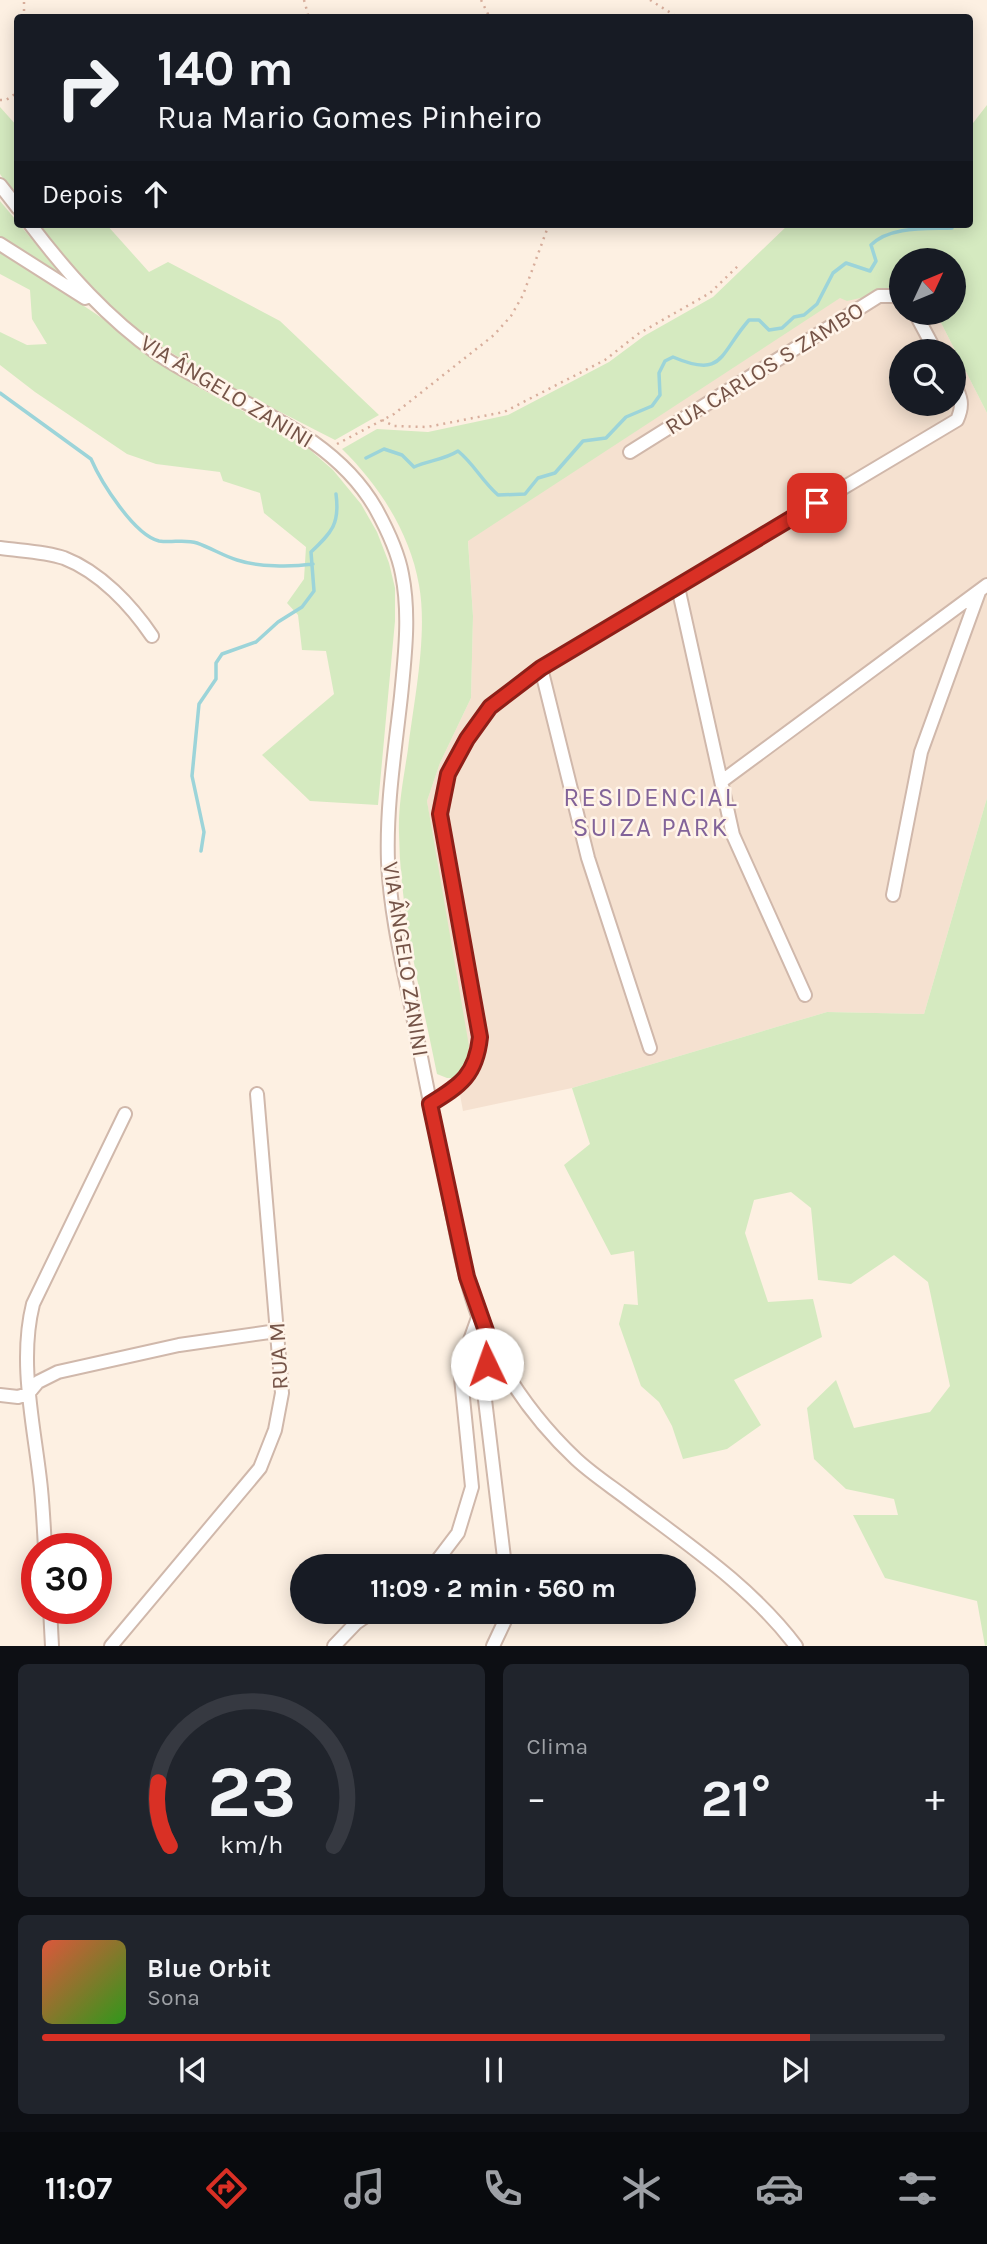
<!DOCTYPE html>
<html lang="pt">
<head>
<meta charset="utf-8">
<style>
  :root { --surface:#171b24; --page:#20242c; --text:#f1f3f6; --muted:#9ea1a6; --line:#363941; --accent:#d93025 }
  body { margin:0; font-family:Karla,sans-serif; background:var(--page); color:var(--text); height:100vh; display:flex; flex-direction:column; font-size:26px; white-space:nowrap }
  * { box-sizing:border-box; margin:0 }
  p { font-size:23px; color:var(--muted) }
  .icon { flex:none; width:38px; height:38px; fill:none; stroke:currentColor; stroke-width:2; stroke-linecap:round; stroke-linejoin:round }
  .map { position:relative; height:1646px; overflow:hidden }
  .drawer { display:flex; flex-direction:column; gap:18px; padding:18px; background:#0d0f14; flex:1 }
  .drawer>* { flex:none }
  .banner { position:absolute; left:14px; top:14px; width:959px; height:214px; border-radius:7px; box-shadow:0 4px 18px #0003; background:#171b24; color:var(--text); overflow:hidden }
  .needle { width:46px; rotate:46deg }
  .tools { position:absolute; left:889px; top:248px; display:grid; gap:14px }
  .tools a { display:grid; place-items:center; width:77px; height:77px; border-radius:50%; background:var(--surface); box-shadow:0 4px 18px #0003; font-size:35px }
  .speed { position:absolute; left:21px; top:1533px; display:flex; gap:14px; font-size:35px; font-weight:700; text-align:center }
  .speed>* { display:grid; place-content:center; width:91px; height:91px; border-radius:50%; background:var(--surface); box-shadow:0 4px 18px #0003; line-height:1 }
  .speed .limit { border:10px solid #d22; background:#fff; color:#111 }
  .pin { position:absolute; display:grid; place-items:center; width:60px; height:60px; color:#fff; margin:-30px; border-radius:14px; box-shadow:0 4px 10px #0006 }
  .me { position:absolute; width:77px; margin:-38px; rotate:357deg; stroke-linejoin:round; filter:drop-shadow(0 0 5px #0008) }
  .turn { display:flex; align-items:center; gap:24px; height:147px; padding:0 28px; font-size:32px }
  .turn .icon { width:91px; height:91px; stroke-width:2.5 }
  .turn b { display:block; font-size:49px; line-height:60px }
  .then { display:flex; align-items:center; height:66px; padding:0 28px; background:#0003; gap:14px; font-size:26px }
  .big { font-size:52px; font-weight:700; line-height:1.1 }
  .drawer .card { flex:1; display:flex; flex-direction:column; justify-content:center; gap:10px; min-width:0; padding:0 24px; border-radius:10px; background:var(--page) }
  .drawer .dial { align-items:center; gap:0 }
  .dial svg { height:182px; overflow:visible; fill:none; stroke:var(--line); stroke-width:7; stroke-linecap:round; text-anchor:middle }
  .dial text { fill:var(--text); stroke:none }
  .song { display:flex; align-items:center; gap:21px }
  .cover { width:84px; height:84px; border-radius:10px; background:linear-gradient(135deg,hsl(10 70% 55%),hsl(110 70% 35%)) }
  .played { height:7px; border-radius:4px; background:linear-gradient(90deg,var(--accent) 85%,var(--line) 85%) }
  .keys { display:flex; justify-content:space-around; direction:ltr }
  .heat { display:flex; justify-content:space-between; align-items:center; font-size:38px; direction:ltr }
  .drawer .tiles { flex:1; display:grid; gap:18px; grid-template-columns:1fr 1fr }
  .card:last-child { grid-column:span 2 }
  .trip { position:absolute; left:290px; top:1554px; width:406px; height:70px; border-radius:35px; background:var(--surface); box-shadow:0 4px 18px #0003; font-weight:700; line-height:70px; text-align:center }
  .menu { display:flex; height:112px; justify-content:space-around; align-items:center; background:#090b0e; color:var(--muted) }
  .menu .icon { width:49px; height:49px }
  .menu .active { color:var(--accent) }
  .menu b { font-size:32px; color:var(--text) }
  .map>svg:first-child { display:block }
  .residential { fill:#f5e1d0; fill-rule:evenodd }
  .green { fill:#d5eac0 }
  .lines { fill:none; stroke-linecap:round; stroke-linejoin:round }
  .stream { stroke:#9cd4d9; stroke-width:3.5 }
  .minor-casing { stroke:#d0b8ab; stroke-width:16 }
  .path { stroke:#d8ae9c; stroke-width:2.5; stroke-dasharray:2 5; stroke-linecap:butt }
  .minor { stroke:#fff; stroke-width:12 }
  .route-casing { stroke:#8d1f18; stroke-width:18 }
  .route { stroke:#d93025; stroke-width:12 }
  .labels { text-anchor:middle; stroke-width:5; stroke-linejoin:round; paint-order:stroke }
  .street-label { font-size:23px; fill:#755448; stroke:#fff4e9 }
  .quarter-label { font-size:26px; letter-spacing:2px; fill:#826399; stroke:#fff4e9 }
</style>
</head>
<body>
<div class="map">
<svg width="987" height="1646" viewBox="0 0 987 1646">
  <rect width="100%" height="100%" fill="#fdf0e2"/>
  <!-- residential -->
  <path class="residential" d="M883,269L901,271V313H936L987,413V798L924,1014L827,1012L572,1088L463,1111L457,1078L466,1063L427,801L440,763L471,698L473,616L468,540ZM901,352H954V404H901Z"/>
  <!-- green -->
  <path class="green" d="M987,105V413L936,313H954V261H901V297L869,296L847,301L840,298L468,541L473,616L471,698L440,763L427,801L469,1046L466,1063L457,1078H447L437,1074C421,994 400,915 399,833C398,805 404,776 408,749C414,700 428,634 419,585C410,533 379,485 342,449L377,429L428,432L508,415L609,362L644,336L713,297L789,224H970V127Z
    M0,107L17,126V198L0,174Z
    M0,201L65,279L0,237Z
    M37,224H106L149,272L168,262L280,321L379,415L335,440C257,399 173,363 106,305C80,283 58,252 37,224Z
    M0,250L96,314L194,385L301,442L333,470L361,504L377,532L389,563L395,588V621L378,805L310,801L262,755L334,694L326,651L302,650L298,615L287,603L304,579L306,547L264,513L260,493L223,481L220,472L156,464L127,454L35,392L0,365V332L27,345L47,344L32,319L30,290L0,274Z
    M987,798V1645L985,1646L977,1601L885,1578L853,1515H898L894,1499L846,1489L814,1459L807,1408L836,1380L854,1428L930,1412L950,1386L928,1282L894,1255L851,1284L818,1280L811,1208L791,1192L754,1200L745,1233L768,1302L813,1299L822,1337L734,1380L761,1425L727,1449L683,1459L672,1426L659,1402L641,1386L619,1324L624,1304L638,1305L634,1251L611,1255L564,1165L590,1144L572,1088L827,1012L924,1014Z"/>
  <g class="lines">
    <!-- stream -->
    <path class="stream" d="M0,393L91,459C101,482 134,535 159,541C172,543 185,539 197,543C211,548 224,556 237,560C258,567 291,567 313,564
      M366,458L384,449L402,455L414,467C429,460 444,460 458,451C474,464 482,481 498,495L525,494L538,478L555,473L583,441L606,438L626,417L652,406L660,395L659,373L665,361L673,357C724,379 719,354 749,320H759L769,330L782,328L794,317L804,315L817,304L833,273L846,263L870,271L876,261L871,245C890,226 926,229 952,228
      M201,851L204,832L192,776L199,704L216,679V663L222,654L256,642L278,622L302,607L314,591L311,552C332,532 340,524 336,494"/>
    <!-- minor casing -->
    <g class="minor-casing">
      <path id="minor" d="M0,185L18,208
        M30,224C67,273 107,318 158,354C231,403 330,428 376,509C387,529 398,552 402,574C410,614 405,655 401,696C395,751 386,806 388,862C390,905 399,949 408,991C419,1046 429,1100 441,1154C454,1216 463,1292 492,1348C514,1390 542,1427 576,1459C591,1473 609,1485 625,1497C684,1542 750,1585 796,1646
        M0,244L85,298
        M915,313L936,352
        M630,452L879,296H894L901,299
        M0,548C21,551 43,551 64,558C100,572 131,605 152,636
        M678,587L733,835L805,995
        M541,668L588,858L650,1048
        M722,781L987,585
        M893,895L921,752L979,592
        M430,1104C461,1085 476,1076 480,1037L440,814L448,774L467,739L490,707L541,668L957,420C964,405 961,397 954,383
        M490,1345L483,1383L505,1566
        M0,1395L18,1397L28,1394L38,1382L58,1372L179,1345L277,1331
        M45,1549C44,1529 43,1509 41,1489C35,1429 18,1364 33,1304L125,1114
        M433,1566L458,1533L472,1487L460,1368L479,1315
        M50,1608L52,1646
        M111,1646L260,1468L275,1430L282,1393L257,1094
        M334,1646L356,1623L372,1612
        M493,1646L509,1612"/>
    </g>
    <!-- path -->
    <path class="path" d="M304,0L309,18
      M481,0L490,18
      M650,0L679,18
      M24,18V0
      M0,100H6L18,92
      M382,420L394,426L427,427L504,412L605,360L638,334L710,293L740,264
      M337,444L394,414L494,335L511,316L523,295L549,224"/>
    <!-- minor -->
    <use href="#minor" class="minor"/>
  </g>
  <g class="lines">
    <!-- route casing -->
    <g class="route-casing">
      <path id="route" d="M487,1364L491,1345L467,1277L430,1104C461,1085 476,1075 480,1037L440,814L448,774L467,739L490,707L541,668L817,503"/>
    </g>
    <!-- route -->
    <use href="#route" class="route"/>
  </g>
  <g class="labels">
    <!-- street labels -->
    <g class="street-label">
      <text transform="translate(764 368) rotate(-32)" y="8">RUA CARLOS S ZAMBO</text>
      <text transform="translate(227 391) rotate(31)" y="8">VIA ÂNGELO ZANINI</text>
      <text transform="translate(406 959) rotate(81)" y="8">VIA ÂNGELO ZANINI</text>
      <text transform="translate(278 1356) rotate(-93)" y="8">RUA M</text>
    </g>
    <!-- quarter labels -->
    <g class="quarter-label">
      <text x="651" y="806">RESIDENCIAL<tspan x="651" dy="30">SUIZA PARK</tspan></text>
    </g>
  </g>
</svg>
<div class="tools">
<a><svg class="needle" viewBox="-14 -14 28 28"><path d="M0-13l5 13h-10z" fill="#e53935"/><path d="M0 13l5-13h-10z" fill="#9ea1a6"/></svg></a>
<a><svg class="icon" aria-label="search" viewBox="0 0 24 24"><circle cx="10" cy="10" r="6"/><path d="M15 15l6 6"/></svg></a>
</div>
<div class="speed"><div class="limit">30</div></div>
<div class="pin" style="left:817px;top:503px;background:#d93025"><svg class="icon" aria-label="arrive" viewBox="0 0 24 24"><path d="M6 21V4h12l-3 4 3 4H6"/></svg></div>
<svg class="me" style="left:487px;top:1364px" viewBox="-20 -20 40 40"><circle r="19" fill="#fff"/><path d="M0-13L10 11 0 6-10 11z" fill="#d93025"/></svg>
<div class="trip">11:09 · 2 min · 560 m</div>
<div class="banner">
<div class="turn"><svg class="icon" aria-label="right" viewBox="0 0 24 24"><path d="M7 20v-9h11M14 6l5 5-5 5"/></svg><div><b>140 m</b>Rua Mario Gomes Pinheiro</div></div>
<div class="then">Depois<svg class="icon" aria-label="ahead" viewBox="0 0 24 24"><path d="M12 20V5M6 11l6-6 6 6"/></svg></div>
</div>
</div>
<section class="drawer">
<div class="tiles">
<div class="card dial"><svg viewBox="0 0 100 80">
<path d="M14 69A42 42 0 1 1 86 69"/>
<path d="M14 69A42 42 0 0 1 9 41" stroke="#d93025"/>
<text x="50" y="56" font-size="32" font-weight="700">23</text>
<text x="50" y="72" font-size="11">km/h</text>
</svg></div>
<div class="card"><p>Clima</p>
<div class="heat"><a>−</a><b class="big">21°</b><a>+</a></div>
</div>
<div class="card">
<div class="song"><i class="cover"></i><div><b>Blue Orbit</b><p>Sona</p></div></div>
<div class="played"></div>
<div class="keys"><svg class="icon" aria-label="previous" viewBox="0 0 24 24"><path d="M18 5L8 12l10 7zM5 5v14"/></svg><svg class="icon" aria-label="pause" viewBox="0 0 24 24"><path d="M8 5v14M16 5v14"/></svg><svg class="icon" aria-label="next" viewBox="0 0 24 24"><path d="M6 5l10 7-10 7zM19 5v14"/></svg></div>
</div>
</div>
</section>
<nav class="menu">
<b>11:07</b>
<svg class="icon active" aria-label="directions" viewBox="0 0 24 24"><path d="M12 3l9 9-9 9-9-9zM9 14v-3h6M13 9l2 2-2 2"/></svg>
<svg class="icon" aria-label="music" viewBox="0 0 24 24"><path d="M9 18V5l10-2v13"/><circle cx="6" cy="18" r="3"/><circle cx="16" cy="16" r="3"/></svg>
<svg class="icon" aria-label="phone" viewBox="0 0 24 24"><path d="M5 4h4l2 5-3 2q2 4 5 5l2-3 5 2v4C11 20 4 13 5 4z"/></svg>
<svg class="icon" aria-label="climate" viewBox="0 0 24 24"><path d="M12 3v18M4 7l16 10M4 17L20 7"/></svg>
<svg class="icon" aria-label="car" viewBox="0 0 24 24"><path d="M5 17H2v-5l4-1 3-4h7l3 4 3 1v5h-3M9 17h6M6 11h13"/><circle cx="7" cy="17" r="2"/><circle cx="17" cy="17" r="2"/></svg>
<svg class="icon" aria-label="filters" viewBox="0 0 24 24"><path d="M4 7h16M4 17h16"/><circle cx="9" cy="7" r="2"/><circle cx="15" cy="17" r="2"/></svg>
</nav>
</body>
</html>
